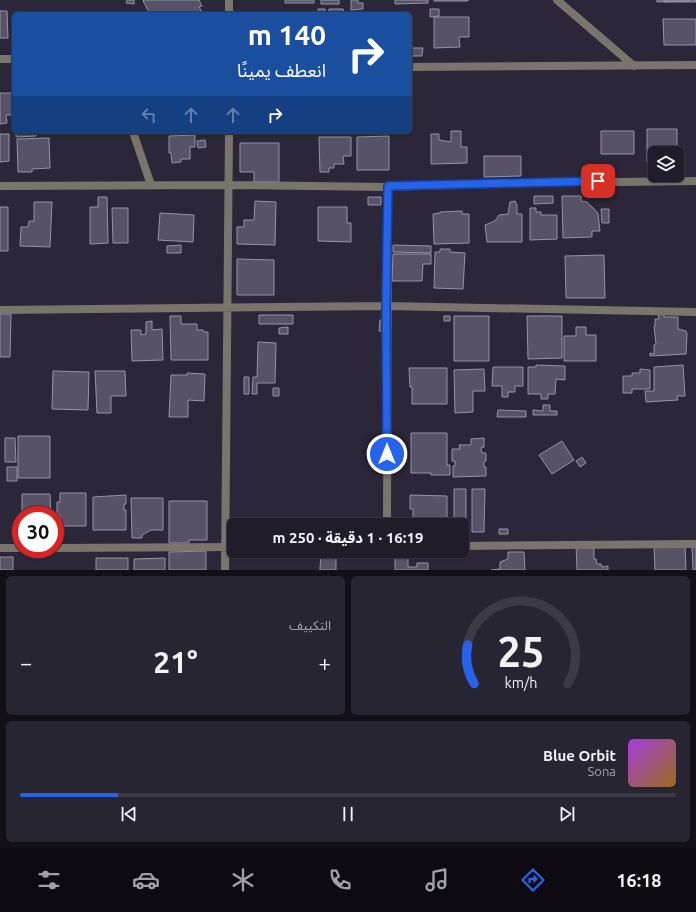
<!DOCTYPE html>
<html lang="ar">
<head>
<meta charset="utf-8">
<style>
  :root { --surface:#201c2a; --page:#282532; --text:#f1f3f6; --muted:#a2a1a8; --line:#3d3a47; --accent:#2563eb }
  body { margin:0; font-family:Ubuntu,"Noto Sans Arabic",sans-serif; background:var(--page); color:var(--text); direction:rtl; height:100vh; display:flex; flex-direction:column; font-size:15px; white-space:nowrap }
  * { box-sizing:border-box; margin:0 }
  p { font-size:13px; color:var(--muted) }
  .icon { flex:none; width:22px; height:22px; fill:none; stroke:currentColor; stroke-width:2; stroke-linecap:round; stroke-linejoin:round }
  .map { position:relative; height:570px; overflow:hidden; direction:ltr }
  .panel { display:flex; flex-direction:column; gap:6px; padding:6px; background:#120f17; flex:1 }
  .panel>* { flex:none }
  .top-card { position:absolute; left:12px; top:12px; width:400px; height:122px; border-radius:6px; box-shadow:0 1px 3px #0004,0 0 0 1px var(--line); direction:rtl; background:#1a4fa0; color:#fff; overflow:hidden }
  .fabs { position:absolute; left:648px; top:146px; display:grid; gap:8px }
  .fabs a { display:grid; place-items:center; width:36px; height:36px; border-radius:6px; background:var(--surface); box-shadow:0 1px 3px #0004,0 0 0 1px var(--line); font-size:20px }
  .speed { position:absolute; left:12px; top:506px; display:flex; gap:8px; font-size:20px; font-weight:700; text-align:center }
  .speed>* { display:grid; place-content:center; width:52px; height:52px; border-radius:50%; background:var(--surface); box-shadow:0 1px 3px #0004,0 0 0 1px var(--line); line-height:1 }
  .speed .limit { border:6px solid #d22; background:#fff; color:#111 }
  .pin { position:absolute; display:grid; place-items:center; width:34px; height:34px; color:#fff; margin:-17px; border-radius:8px; box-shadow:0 2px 6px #0006 }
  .me { position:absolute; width:44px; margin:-22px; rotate:0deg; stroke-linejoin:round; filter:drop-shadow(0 0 3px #0008) }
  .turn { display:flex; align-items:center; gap:14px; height:84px; padding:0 20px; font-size:18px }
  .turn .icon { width:52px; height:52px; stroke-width:2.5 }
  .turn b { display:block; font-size:28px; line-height:34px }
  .lanes { display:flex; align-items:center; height:38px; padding:0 20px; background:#0003; justify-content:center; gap:20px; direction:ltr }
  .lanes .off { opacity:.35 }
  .big { font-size:30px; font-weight:700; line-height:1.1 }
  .panel .card { flex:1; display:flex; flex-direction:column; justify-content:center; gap:6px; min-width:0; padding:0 14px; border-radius:6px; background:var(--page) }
  .panel .dial { align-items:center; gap:0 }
  .dial svg { height:104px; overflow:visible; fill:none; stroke:var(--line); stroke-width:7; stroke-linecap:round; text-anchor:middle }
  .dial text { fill:var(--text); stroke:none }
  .song { display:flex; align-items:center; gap:12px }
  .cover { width:48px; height:48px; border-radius:6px; background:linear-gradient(135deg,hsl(280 70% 55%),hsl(40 70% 35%)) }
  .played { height:4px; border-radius:2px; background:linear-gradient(90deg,var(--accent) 15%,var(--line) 15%) }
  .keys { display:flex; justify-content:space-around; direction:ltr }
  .heat { display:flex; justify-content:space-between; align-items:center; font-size:22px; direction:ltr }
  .panel .tiles { flex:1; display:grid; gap:6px; grid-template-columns:1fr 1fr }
  .card:last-child { grid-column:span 2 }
  .trip { position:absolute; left:227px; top:518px; width:242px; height:40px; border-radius:6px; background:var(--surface); box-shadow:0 1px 3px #0004,0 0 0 1px var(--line); font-weight:700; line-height:40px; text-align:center; direction:rtl }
  .tabs { display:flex; height:64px; justify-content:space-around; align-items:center; background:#0d0b11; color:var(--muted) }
  .tabs .icon { width:28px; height:28px }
  .tabs .current { color:var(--accent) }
  .tabs b { font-size:18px; color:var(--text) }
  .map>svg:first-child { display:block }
  .building { fill:#585266; stroke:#9892a8 }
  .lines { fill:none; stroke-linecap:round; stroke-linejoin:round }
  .minor { stroke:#79756c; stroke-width:8 }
  .route-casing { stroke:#184099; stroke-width:10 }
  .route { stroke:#2563eb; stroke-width:7 }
</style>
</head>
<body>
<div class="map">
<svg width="696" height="570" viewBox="0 0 696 570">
  <rect width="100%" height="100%" fill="#2b2638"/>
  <!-- building -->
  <path class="building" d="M127,0H134V4L126,3Z
    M144,0H199L202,6L199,7L203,14H147L149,12L143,1Z
    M285,0H314V3H285Z
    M321,0H339V4H321Z
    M351,0H358V3H363V9L351,10Z
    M395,0H428V3L395,4Z
    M434,0H468V1H434Z
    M657,0H690V1L657,2Z
    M664,0H696V2H664Z
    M318,9H325V14H318Z
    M329,9H343L344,14H329Z
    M430,9H439V16L430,17Z
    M0,11H7L8,38H0Z
    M434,17H469V37H459L460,47L434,48Z
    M663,19H696V45H664Z
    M410,48H423L422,56H410Z
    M0,93H12L13,115H6L7,123L0,124Z
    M647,129H677V162V153H655V162H647Z
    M451,131H461V147H467V163L431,164V134H439V140L451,142Z
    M601,131H634V154H601Z
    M16,132H35L36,136L16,137Z
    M0,134H9V161L0,162Z
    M195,135V147H190V159H181V162L172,163L171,153H169V136Z
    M389,136V170H357V137Z
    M319,137H351V156H343L344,164H334V168H329V172H320Z
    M49,138L50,168L32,169V172H18L17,139Z
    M205,140L206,147L198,148L197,141Z
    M240,143H279V182H254V172H240Z
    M484,156H521V176L484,177Z
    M534,196H553V203L534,204Z
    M562,196H581V201L587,202L598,213L600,231H592V237L563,238Z
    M98,197H107L108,243L90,244V207H98Z
    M368,197H381V205H368Z
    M255,201L276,202L275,245L237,244V227H244V220H254Z
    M515,201L517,205V214H522V242H487L485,225L495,221L499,215L508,214L510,202Z
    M34,202H52L50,247L20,246L21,227H28L29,221H34Z
    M0,207H8V251H0Z
    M318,207H347V223H351V242L318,241Z
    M112,208H128V243H113Z
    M530,208H536V212H541V215H557V239L530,240Z
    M601,209H609V223H602Z
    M462,211V214H469V243L434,244L433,214L440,213V212Z
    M160,213L194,215L193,242L158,240Z
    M181,245V253H167V246Z
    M393,245L431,246V253L393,252Z
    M440,249H450V252L465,253L463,289L434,288L435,252H440Z
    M393,254H431V264H423L422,281H392Z
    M604,255L605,298H566L565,256Z
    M237,259L274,260V295H237Z
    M664,313V317H678V329L686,331L687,334L686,354L650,356V353L654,354V345L656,344L654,326H655V319H659L658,314Z
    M0,314H11L10,357H0Z
    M259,315H293V324H259Z
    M170,316H181V324H197V330H203L204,332H208V360H171Z
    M444,316H450V321H444Z
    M454,316H489V361H454Z
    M527,316H562V358L528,359Z
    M380,320H385L384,331H379Z
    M152,321V330L162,329L163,360L132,361L131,330H141V335L146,334V322Z
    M288,327V334H279V328Z
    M576,327H586V335H596V361H564V336H576Z
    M258,342L276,343L275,383H257V394H252L253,377H257Z
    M536,365L565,366V380L556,379L555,394H548V399H541V394H528V367H536Z
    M683,365L685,396H677L678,400L646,402L645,391H654V367Z
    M493,367H523V386H515V392H508V397H502V386H492Z
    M409,368H447V404H412V387H410Z
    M484,369L485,391H473V412L455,413L454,370Z
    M640,369L650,370V389H632V393H623V376H632V373H640Z
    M53,371L89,372L88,410L52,409Z
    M95,371H125L126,396H111V413H97Z
    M187,373L205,374L204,401L188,400V417H169L171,375H187Z
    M244,377H249V394H244Z
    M273,388H279V396H273Z
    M543,405H550V411H557V415H533V410L543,411Z
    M498,410L526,411V417H497Z
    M411,433H447V465H450V475H431V473H411Z
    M18,436H50V478H18Z
    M5,438H15L16,462H5Z
    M484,438V447L481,448L482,453H486V461L484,462V467H486V476L453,477V466H455V461H452V449H460L459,445H471V439Z
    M562,441L574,460L552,474L539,455Z
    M582,457L586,463L580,467L576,461Z
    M7,467H17V481H7Z
    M454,489H466V532H462V525H454Z
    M472,489H485L484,532H472Z
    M60,493H86V526H60V515H57V502H60Z
    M22,494H50L51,515L22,514Z
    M126,495V504H124V510H126V530H93V497Z
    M410,495L447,496V525H426V523H413V509H410Z
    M131,498H163V530H151L142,535V538H132Z
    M169,501H207V540H189V543H169Z
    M499,529H508V534H499Z
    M576,544L594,548V559H596L597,564H601L602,567L608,566V570H577Z
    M685,545L686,570H655L654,546Z
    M692,547H696V570H693Z
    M206,551V570H169V552Z
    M321,551L336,552V570H320Z
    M508,552H524L525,570H491L500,569V562L508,559Z
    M395,553H408V567H417V563H428V570H395Z
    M0,557H13V570H0Z
    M96,558H128V570H96Z
    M165,558V570H134V559Z"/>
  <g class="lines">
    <!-- minor -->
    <path class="minor" d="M229,0V14
      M557,0L634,66
      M0,59H14
      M410,67L696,65
      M133,132L151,185
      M0,186L229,185L388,187L598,181L620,182L696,181
      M0,310L386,306L696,312
      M387,525L388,187
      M462,546L696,544
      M0,548H21
      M55,548L234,547
      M225,570L229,132"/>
  </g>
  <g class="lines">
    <!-- route casing -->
    <g class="route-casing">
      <path id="route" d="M387,454L386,306L388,186L598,181"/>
    </g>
    <!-- route -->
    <use href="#route" class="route"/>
  </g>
</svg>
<div class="fabs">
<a><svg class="icon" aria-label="layers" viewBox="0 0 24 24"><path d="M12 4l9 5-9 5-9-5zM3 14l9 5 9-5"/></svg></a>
</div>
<div class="speed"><div class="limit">30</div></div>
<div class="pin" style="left:598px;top:181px;background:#d93025"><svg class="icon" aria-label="arrive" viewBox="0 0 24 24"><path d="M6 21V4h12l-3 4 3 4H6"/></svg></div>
<svg class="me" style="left:387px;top:454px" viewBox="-20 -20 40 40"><circle r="17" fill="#2563eb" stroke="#fff" stroke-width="3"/><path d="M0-11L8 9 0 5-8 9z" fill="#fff"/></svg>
<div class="trip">16:19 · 1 دقيقة · 250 m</div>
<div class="top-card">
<div class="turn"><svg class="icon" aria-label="right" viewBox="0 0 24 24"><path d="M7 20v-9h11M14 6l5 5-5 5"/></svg><div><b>140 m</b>انعطف يمينًا</div></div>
<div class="lanes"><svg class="icon off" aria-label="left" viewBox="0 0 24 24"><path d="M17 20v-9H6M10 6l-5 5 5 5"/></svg><svg class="icon off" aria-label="ahead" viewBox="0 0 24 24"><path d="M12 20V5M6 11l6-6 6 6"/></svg><svg class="icon off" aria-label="ahead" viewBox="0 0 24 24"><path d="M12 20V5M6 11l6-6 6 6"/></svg><svg class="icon" aria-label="right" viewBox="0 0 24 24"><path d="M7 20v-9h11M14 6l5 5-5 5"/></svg></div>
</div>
</div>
<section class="panel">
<div class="tiles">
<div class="card dial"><svg viewBox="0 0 100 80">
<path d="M14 69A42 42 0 1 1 86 69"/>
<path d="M14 69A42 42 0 0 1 9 39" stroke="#2563eb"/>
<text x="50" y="56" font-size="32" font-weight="700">25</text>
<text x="50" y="72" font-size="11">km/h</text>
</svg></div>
<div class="card"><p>التكييف</p>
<div class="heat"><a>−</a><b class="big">21°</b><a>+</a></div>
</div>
<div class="card">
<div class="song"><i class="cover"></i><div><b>Blue Orbit</b><p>Sona</p></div></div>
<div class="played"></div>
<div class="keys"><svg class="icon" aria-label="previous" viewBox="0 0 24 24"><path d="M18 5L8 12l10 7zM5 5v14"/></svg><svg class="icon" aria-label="pause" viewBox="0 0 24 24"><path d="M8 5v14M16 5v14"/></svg><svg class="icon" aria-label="next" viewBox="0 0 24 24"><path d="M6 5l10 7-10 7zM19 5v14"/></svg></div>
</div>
</div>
</section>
<nav class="tabs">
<b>16:18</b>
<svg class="icon current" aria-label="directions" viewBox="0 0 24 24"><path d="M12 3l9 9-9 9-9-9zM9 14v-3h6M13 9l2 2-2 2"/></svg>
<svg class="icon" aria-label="music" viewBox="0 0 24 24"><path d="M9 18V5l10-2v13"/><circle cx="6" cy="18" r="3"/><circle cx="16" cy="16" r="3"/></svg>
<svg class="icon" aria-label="phone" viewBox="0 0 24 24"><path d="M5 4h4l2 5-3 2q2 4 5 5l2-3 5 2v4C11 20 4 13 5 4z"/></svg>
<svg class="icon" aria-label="climate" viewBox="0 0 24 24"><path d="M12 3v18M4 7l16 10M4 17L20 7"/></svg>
<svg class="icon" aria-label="car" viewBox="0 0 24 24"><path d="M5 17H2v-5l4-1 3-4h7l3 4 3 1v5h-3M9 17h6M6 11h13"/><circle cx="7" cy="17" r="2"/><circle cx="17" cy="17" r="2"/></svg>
<svg class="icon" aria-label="filters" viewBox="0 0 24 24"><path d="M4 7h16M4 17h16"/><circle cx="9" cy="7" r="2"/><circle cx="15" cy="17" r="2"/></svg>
</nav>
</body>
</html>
